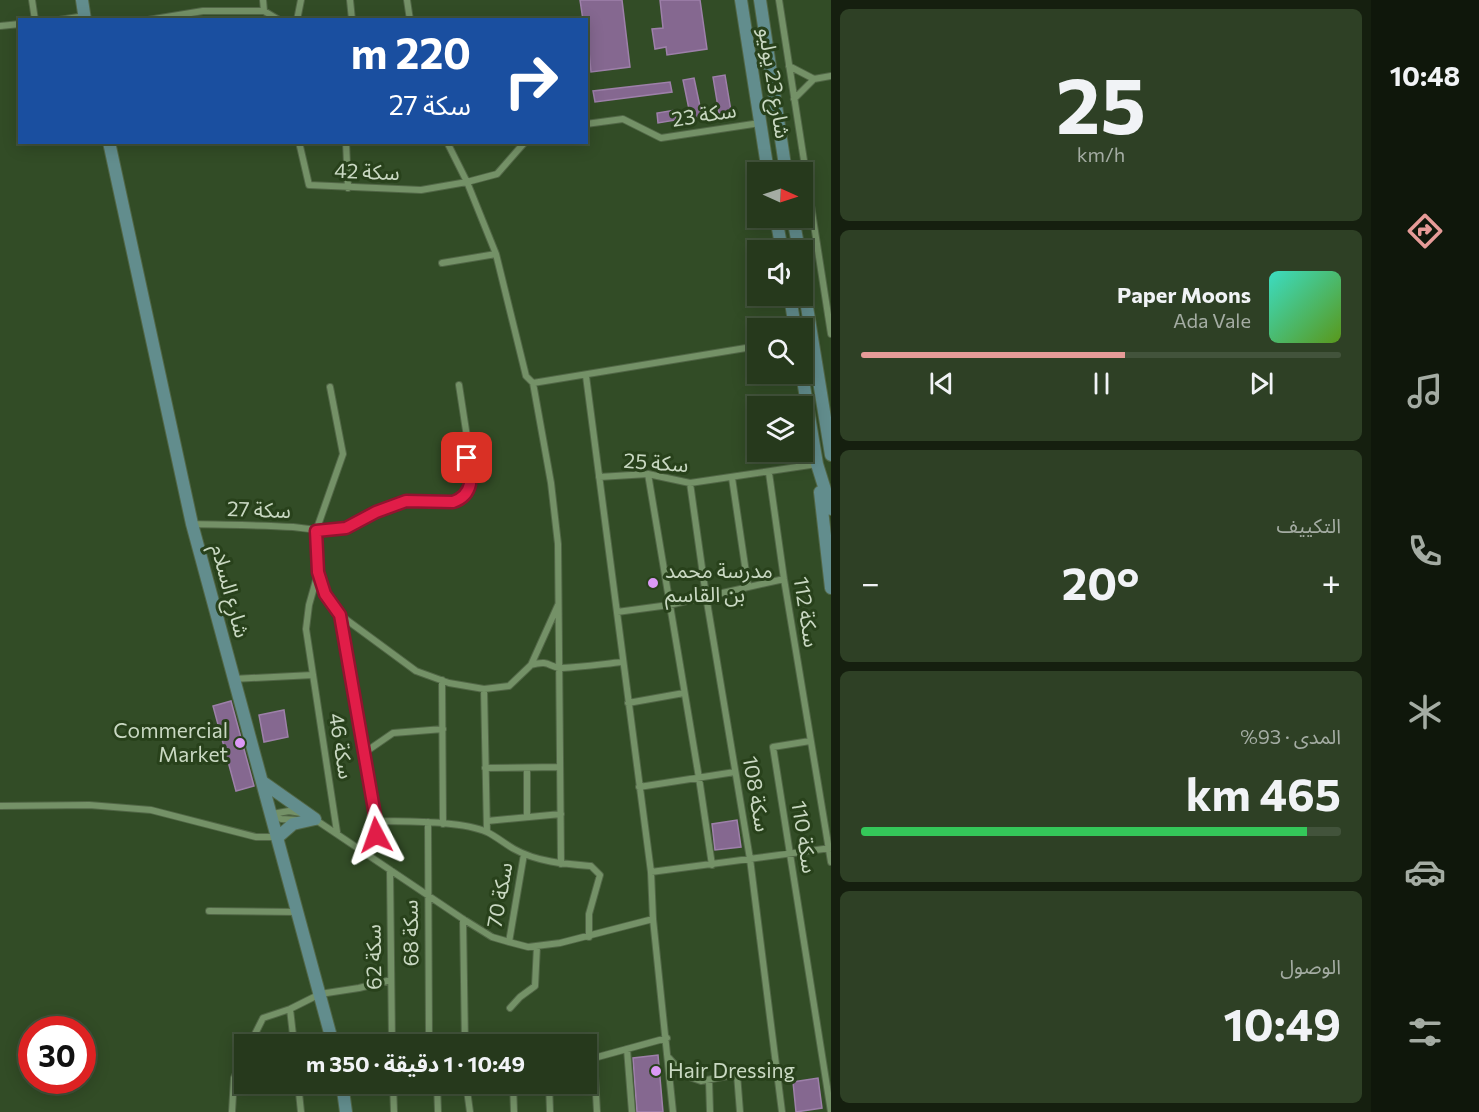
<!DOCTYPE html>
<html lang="ar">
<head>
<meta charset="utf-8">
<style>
  :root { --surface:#26391c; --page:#2e4025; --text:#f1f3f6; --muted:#a4aca3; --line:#42533b; --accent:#e69b98 }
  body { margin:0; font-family:Commissioner,"Noto Sans Arabic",sans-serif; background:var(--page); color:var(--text); direction:rtl; height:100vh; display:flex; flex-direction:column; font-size:22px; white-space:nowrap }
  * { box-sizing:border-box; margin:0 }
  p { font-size:20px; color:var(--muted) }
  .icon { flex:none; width:33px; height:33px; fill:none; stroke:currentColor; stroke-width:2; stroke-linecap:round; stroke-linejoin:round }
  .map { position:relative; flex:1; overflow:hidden; direction:ltr }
  .sheet { display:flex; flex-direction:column; gap:9px; padding:9px; background:#151f0f; width:540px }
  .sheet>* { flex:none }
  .hud { position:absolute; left:18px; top:18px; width:570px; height:126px; border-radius:0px; box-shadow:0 3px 15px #0003,0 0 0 2px var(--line); direction:rtl; background:#1a4fa0; color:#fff; overflow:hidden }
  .needle { width:39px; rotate:93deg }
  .controls { position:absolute; left:747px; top:162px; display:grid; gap:12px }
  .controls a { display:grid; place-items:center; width:66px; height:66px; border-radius:0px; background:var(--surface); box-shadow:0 3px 15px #0003,0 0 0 2px var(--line); font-size:30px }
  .speed { position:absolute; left:18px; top:1016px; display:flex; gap:12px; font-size:30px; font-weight:700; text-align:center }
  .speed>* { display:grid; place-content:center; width:78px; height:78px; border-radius:50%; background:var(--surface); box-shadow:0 3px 15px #0003,0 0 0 2px var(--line); line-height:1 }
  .speed .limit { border:9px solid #d22; background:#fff; color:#111 }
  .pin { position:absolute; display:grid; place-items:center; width:51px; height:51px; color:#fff; margin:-26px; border-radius:12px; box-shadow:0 3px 9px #0006 }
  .me { position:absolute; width:66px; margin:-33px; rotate:356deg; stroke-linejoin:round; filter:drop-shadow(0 0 4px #0008) }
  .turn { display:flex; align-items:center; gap:21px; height:126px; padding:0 18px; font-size:27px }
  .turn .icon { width:78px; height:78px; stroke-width:2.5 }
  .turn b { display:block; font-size:42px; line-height:51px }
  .big { font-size:45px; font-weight:700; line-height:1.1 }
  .sheet .tile { flex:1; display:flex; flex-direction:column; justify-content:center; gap:9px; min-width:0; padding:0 21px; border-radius:9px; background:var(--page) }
  .sheet .dial { align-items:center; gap:0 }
  .dial b { font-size:78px; line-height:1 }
  .song { display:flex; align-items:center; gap:18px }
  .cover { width:72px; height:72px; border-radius:9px; background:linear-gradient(135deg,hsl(170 70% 55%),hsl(90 70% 35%)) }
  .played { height:6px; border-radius:3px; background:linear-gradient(90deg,var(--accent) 55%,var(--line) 55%) }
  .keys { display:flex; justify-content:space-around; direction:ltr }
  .heat { display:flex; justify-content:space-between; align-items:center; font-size:33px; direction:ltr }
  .charge { height:9px; border-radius:4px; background:linear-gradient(90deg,#34c759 93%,var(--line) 0) }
  .trip { position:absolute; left:234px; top:1034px; width:363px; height:60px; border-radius:0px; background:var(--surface); box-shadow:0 3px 15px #0003,0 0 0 2px var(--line); font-weight:700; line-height:60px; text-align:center; direction:rtl }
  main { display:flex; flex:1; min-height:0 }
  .dock { display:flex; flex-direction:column; width:108px; justify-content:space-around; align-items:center; background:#0f170b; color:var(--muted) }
  .dock .icon { width:42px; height:42px }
  .dock .current { color:var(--accent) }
  .dock b { font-size:27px; color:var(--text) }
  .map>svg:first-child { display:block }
  .building { fill:#856890; stroke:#9e80aa; stroke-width:1.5 }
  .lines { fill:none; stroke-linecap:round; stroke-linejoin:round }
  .street-casing { stroke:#516646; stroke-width:8 }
  .secondary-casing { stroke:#516646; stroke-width:14 }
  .street { stroke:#749167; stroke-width:6 }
  .secondary { stroke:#628d8d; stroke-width:12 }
  .route-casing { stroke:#92132f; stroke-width:15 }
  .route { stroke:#e11d48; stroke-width:10 }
  .poi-dot { fill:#db99f5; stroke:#28411b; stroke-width:2 }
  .labels { text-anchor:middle; stroke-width:6; stroke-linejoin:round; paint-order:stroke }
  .street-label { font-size:21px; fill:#c9d8c2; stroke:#28411b }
  .poi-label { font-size:21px; fill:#c9d8c2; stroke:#28411b; text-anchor:start }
</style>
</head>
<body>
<main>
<nav class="dock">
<b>10:48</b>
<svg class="icon current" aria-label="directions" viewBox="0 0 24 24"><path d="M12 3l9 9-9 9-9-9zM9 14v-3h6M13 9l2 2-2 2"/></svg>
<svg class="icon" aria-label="music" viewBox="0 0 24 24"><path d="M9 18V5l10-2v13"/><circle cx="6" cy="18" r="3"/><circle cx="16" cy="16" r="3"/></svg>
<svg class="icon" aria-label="phone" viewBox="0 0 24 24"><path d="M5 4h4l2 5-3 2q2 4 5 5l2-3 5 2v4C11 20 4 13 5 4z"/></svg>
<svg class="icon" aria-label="climate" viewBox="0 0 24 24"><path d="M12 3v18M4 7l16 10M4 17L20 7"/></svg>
<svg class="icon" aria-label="car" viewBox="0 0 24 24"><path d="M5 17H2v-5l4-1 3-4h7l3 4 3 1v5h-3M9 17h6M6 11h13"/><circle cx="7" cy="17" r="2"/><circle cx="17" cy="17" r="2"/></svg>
<svg class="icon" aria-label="filters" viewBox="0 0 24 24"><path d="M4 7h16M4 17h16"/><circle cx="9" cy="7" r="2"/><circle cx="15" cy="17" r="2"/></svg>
</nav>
<section class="sheet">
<div class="tile dial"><b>25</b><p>km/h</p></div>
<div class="tile">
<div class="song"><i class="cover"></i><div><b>Paper Moons</b><p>Ada Vale</p></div></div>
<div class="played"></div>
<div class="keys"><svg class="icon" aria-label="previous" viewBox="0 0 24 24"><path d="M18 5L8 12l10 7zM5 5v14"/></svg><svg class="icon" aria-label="pause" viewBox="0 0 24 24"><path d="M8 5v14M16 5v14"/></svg><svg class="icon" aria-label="next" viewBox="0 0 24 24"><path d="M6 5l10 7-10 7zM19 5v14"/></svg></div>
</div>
<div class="tile"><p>التكييف</p>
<div class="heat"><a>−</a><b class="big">20°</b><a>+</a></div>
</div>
<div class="tile"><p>المدى · 93%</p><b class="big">465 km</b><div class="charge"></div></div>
<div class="tile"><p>الوصول</p><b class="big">10:49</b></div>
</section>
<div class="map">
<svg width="831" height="1112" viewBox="0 0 831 1112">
  <rect width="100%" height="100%" fill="#324c26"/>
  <!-- building -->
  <path class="building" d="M580,0H622L630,67L591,72L586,20H583Z
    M660,0H700L707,49L667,55L666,47L655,49L652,29L663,28Z
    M725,75L731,111L719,113L713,77Z
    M694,78L702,116L691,119L683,80Z
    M670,82L672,92L595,102L593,91Z
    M675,110L676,120L658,123L657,113Z
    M231,701L254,786L236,791L213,706Z
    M284,710L288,737L264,742L259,715Z
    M737,820L741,847L715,850L712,824Z
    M658,1055L663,1112H637L633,1058Z
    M818,1078L822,1108L796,1112L793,1082Z"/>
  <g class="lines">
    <!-- street casing -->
    <g class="street-casing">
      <path id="street" d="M32,0L35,20
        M263,0L264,11
        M350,0L352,20
        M407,0L410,20
        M779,0L831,334
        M59,20L85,16
        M148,20L203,11H264L279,20
        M297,20L301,0
        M0,26L20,24
        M789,66L814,79L831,76
        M794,99L814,79
        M586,124L623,119L661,138L760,123
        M299,142L309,185L421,190L467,182L497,174L525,142
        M346,142L348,188
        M447,142L467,182L496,254L526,376L533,383L758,346
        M442,263L496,254
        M586,376L651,872L653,919L673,1112
        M533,383L551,483L558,544L561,864
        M459,385L469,450
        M330,387L343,454L316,531L318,572L325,594L340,615L416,671L449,683L484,689L509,686L531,665L558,605
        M769,473L784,579L831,862
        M648,474L699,778L712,865
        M599,477L648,474L690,483L817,464
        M732,478L748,586
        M690,483L706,596L750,859L782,1112
        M192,524C226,525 260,525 293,527C312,529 325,532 344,528C363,524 385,504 407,501C422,499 450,508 462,498C477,485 463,467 469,450L487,441
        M318,573L309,605L306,629L337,832
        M617,612L669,605L784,579
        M340,616L376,821V835L369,855
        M531,665C551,659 548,668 562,668C582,667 603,664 623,662
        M233,679L313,675
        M442,680L443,824
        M484,689L487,832
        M628,703L684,693
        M810,741L773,747L831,1112
        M364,753L393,733L443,729
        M485,768L559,767
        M639,787L735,772
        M0,806L89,805L151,810L256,837H278
        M272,814L289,811L301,813
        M272,814L281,819L297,820
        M527,817V768
        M313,818L463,919L492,937L509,942L528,947L560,943L653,919
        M376,821C406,822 460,820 487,832C497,837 505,844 514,849C537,862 565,864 591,866L600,875L589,914V937
        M487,821L561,814
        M428,822L429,1044
        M390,870L392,1044
        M651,872L831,848
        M209,911L298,912
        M463,919L465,1044
        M509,942L524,854
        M510,1008L520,997L535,986L537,946
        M290,1009L294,1044
        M250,1044L263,1018L290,1009L320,994L359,988L391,980
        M627,1049L632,1112
        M669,1058L684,1075L701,1081L776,1067
        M737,1074L740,1112
        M709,1080L710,1112
        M298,1083L301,1112
        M393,1083L394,1112
        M437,1083L438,1112
        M466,1083L470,1112
        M513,1083L514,1112
        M549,1083L550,1112
        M232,1112L234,1078L244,1055
        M597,1112L594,1058L667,1038"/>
    </g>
    <!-- secondary casing -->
    <g class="secondary-casing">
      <path id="secondary" d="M82,0L85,20
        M741,0L768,172
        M760,0L786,172
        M109,142L192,524L333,1044
        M802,186L807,178
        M776,218L782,250
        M793,218L799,250
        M802,276L831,455
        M790,296L795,328
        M802,374L817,464L831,509
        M820,492L831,588
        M264,783L315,819
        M278,837L293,824L315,819
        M342,1083L346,1112"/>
    </g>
    <!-- street -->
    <use href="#street" class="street"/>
    <!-- secondary -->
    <use href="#secondary" class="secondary"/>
  </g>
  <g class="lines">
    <!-- route casing -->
    <g class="route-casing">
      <path id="route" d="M376,835V821L340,615L325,594L318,572L316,531L346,528L376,512L406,501L453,502C462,499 468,493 470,484L467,458"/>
    </g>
    <!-- route -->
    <use href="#route" class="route"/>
  </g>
  <!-- markers -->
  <g class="poi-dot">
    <circle cx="653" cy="583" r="6"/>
    <circle cx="240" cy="743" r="6"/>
    <circle cx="656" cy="1071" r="6"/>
  </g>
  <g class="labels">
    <!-- street labels -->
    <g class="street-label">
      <text transform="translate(774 83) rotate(81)" y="7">شارع 23 يوليو</text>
      <text transform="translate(704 115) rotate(-9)" y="7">سكة 23</text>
      <text transform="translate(367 172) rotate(2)" y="7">سكة 42</text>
      <text transform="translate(656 463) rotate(4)" y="7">سكة 25</text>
      <text transform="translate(259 510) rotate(2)" y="7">سكة 27</text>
      <text transform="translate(230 591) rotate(75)" y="7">شارع السلام</text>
      <text transform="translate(806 612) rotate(81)" y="7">سكة 112</text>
      <text transform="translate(341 746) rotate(81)" y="7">سكة 46</text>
      <text transform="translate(756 794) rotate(80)" y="7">سكة 108</text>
      <text transform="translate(804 837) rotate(81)" y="7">سكة 110</text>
      <text transform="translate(500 895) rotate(-80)" y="7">سكة 70</text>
      <text transform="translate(411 933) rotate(-91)" y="7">سكة 68</text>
      <text transform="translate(374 957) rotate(-91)" y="7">سكة 62</text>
    </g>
    <!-- poi labels -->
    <g class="poi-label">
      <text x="665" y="578">مدرسة محمد<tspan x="665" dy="24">بن القاسم</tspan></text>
      <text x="228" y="738" text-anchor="end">Commercial<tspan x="228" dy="24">Market</tspan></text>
      <text x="668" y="1078">Hair Dressing</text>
    </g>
  </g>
</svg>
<div class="controls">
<a><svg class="needle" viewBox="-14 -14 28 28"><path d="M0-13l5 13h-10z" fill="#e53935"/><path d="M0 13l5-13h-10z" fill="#a4aca3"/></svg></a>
<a><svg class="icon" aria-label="sound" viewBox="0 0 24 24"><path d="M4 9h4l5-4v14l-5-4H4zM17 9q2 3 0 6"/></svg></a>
<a><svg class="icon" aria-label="search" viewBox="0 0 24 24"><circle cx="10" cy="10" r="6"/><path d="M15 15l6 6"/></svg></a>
<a><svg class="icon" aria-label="layers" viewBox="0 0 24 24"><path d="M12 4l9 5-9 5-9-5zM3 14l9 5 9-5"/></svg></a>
</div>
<div class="speed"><div class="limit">30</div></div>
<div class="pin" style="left:467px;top:458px;background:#d93025"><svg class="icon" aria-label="arrive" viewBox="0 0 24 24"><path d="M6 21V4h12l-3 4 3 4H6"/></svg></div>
<svg class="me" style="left:376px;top:835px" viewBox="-20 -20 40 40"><path d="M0-17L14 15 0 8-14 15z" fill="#e11d48" stroke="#fff" stroke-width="4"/></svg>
<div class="trip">10:49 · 1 دقيقة · 350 m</div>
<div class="hud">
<div class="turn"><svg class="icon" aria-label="right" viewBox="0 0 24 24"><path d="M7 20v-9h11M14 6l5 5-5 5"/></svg><div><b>220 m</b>سكة 27</div></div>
</div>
</div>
</main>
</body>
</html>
